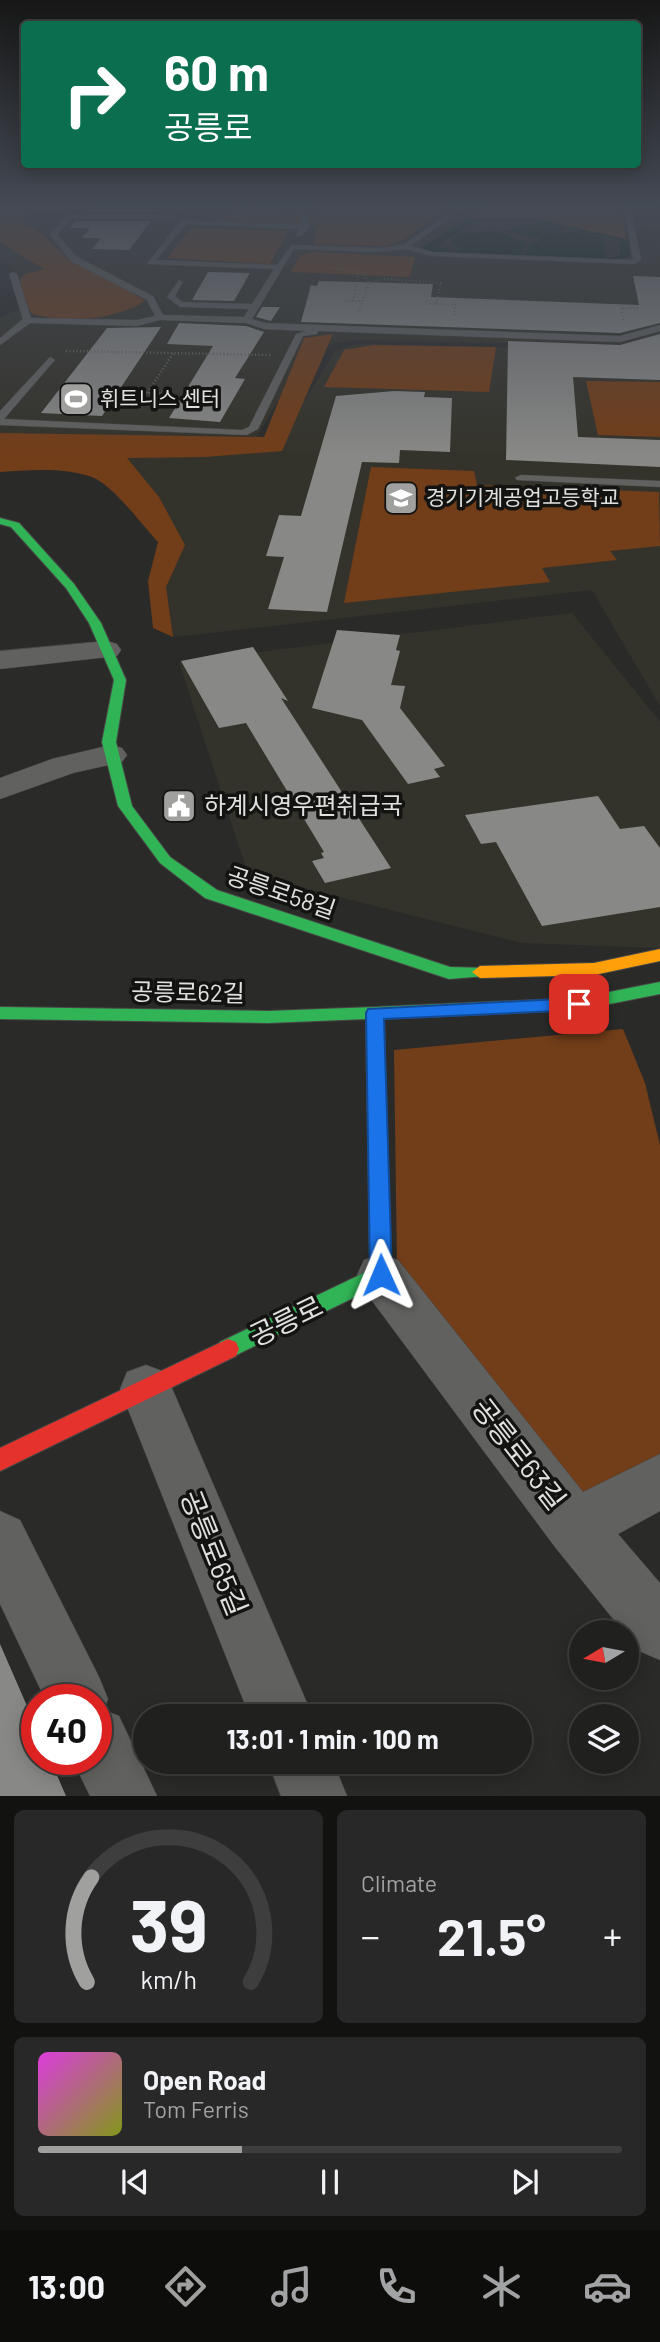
<!DOCTYPE html>
<html lang="en">
<head>
<meta charset="utf-8">
<style>
  :root { --surface:#20201f; --page:#282828; --text:#f1f3f6; --muted:#a2a3a4; --line:#3d3e3d; --accent:#a0a09f }
  body { margin:0; font-family:Barlow,"Noto Sans KR",sans-serif; background:var(--page); color:var(--text); height:100vh; display:flex; flex-direction:column; font-size:26px; white-space:nowrap }
  * { box-sizing:border-box; margin:0 }
  p { font-size:23px; color:var(--muted) }
  .icon { flex:none; width:38px; height:38px; fill:none; stroke:currentColor; stroke-width:2; stroke-linecap:round; stroke-linejoin:round }
  .map { position:relative; height:1796px; overflow:hidden }
  .details { display:flex; flex-direction:column; gap:14px; padding:14px; background:#121211; flex:1 }
  .details>* { flex:none }
  .top-card { position:absolute; left:21px; top:21px; width:620px; height:147px; border-radius:7px; box-shadow:0 4px 18px #0003,0 0 0 2px var(--line); background:#0b6e4f; color:#fff; overflow:hidden }
  .needle { width:46px; rotate:260deg }
  .fabs { position:absolute; left:569px; top:1620px; display:grid; gap:14px }
  .fabs a { display:grid; place-items:center; width:70px; height:70px; border-radius:50%; background:var(--surface); box-shadow:0 4px 18px #0003,0 0 0 2px var(--line); font-size:35px }
  .speed { position:absolute; left:21px; top:1684px; display:flex; gap:14px; font-size:35px; font-weight:700; text-align:center }
  .speed>* { display:grid; place-content:center; width:91px; height:91px; border-radius:50%; background:var(--surface); box-shadow:0 4px 18px #0003,0 0 0 2px var(--line); line-height:1 }
  .speed .limit { border:10px solid #d22; background:#fff; color:#111 }
  .pin { position:absolute; display:grid; place-items:center; width:60px; height:60px; color:#fff; margin:-30px; border-radius:14px; box-shadow:0 4px 10px #0006 }
  .me { position:absolute; width:77px; margin:-38px; rotate:359deg; stroke-linejoin:round; filter:drop-shadow(0 0 5px #0008) }
  .turn { display:flex; align-items:center; gap:24px; height:147px; padding:0 28px; font-size:32px }
  .turn .icon { width:91px; height:91px; stroke-width:2.5 }
  .turn b { display:block; font-size:49px; line-height:60px }
  .big { font-size:52px; font-weight:700; line-height:1.1 }
  .details .tile { flex:1; display:flex; flex-direction:column; justify-content:center; gap:10px; min-width:0; padding:0 24px; border-radius:10px; background:var(--page) }
  .details .dial { align-items:center; gap:0 }
  .dial svg { height:182px; overflow:visible; fill:none; stroke:var(--line); stroke-width:7; stroke-linecap:round; text-anchor:middle }
  .dial text { fill:var(--text); stroke:none }
  .song { display:flex; align-items:center; gap:21px }
  .cover { width:84px; height:84px; border-radius:10px; background:linear-gradient(135deg,hsl(300 70% 55%),hsl(70 70% 35%)) }
  .played { height:7px; border-radius:4px; background:linear-gradient(90deg,var(--accent) 35%,var(--line) 35%) }
  .keys { display:flex; justify-content:space-around; direction:ltr }
  .heat { display:flex; justify-content:space-between; align-items:center; font-size:38px; direction:ltr }
  .details .tiles { flex:1; display:grid; gap:14px; grid-template-columns:1fr 1fr }
  .tile:last-child { grid-column:span 2 }
  .trip { position:absolute; left:133px; top:1704px; width:399px; height:70px; border-radius:35px; background:var(--surface); box-shadow:0 4px 18px #0003,0 0 0 2px var(--line); font-weight:700; line-height:70px; text-align:center }
  .tab-bar { display:flex; height:112px; justify-content:space-around; align-items:center; background:#0d0d0c; color:var(--muted) }
  .tab-bar .icon { width:49px; height:49px }
  .tab-bar .active { color:var(--accent) }
  .tab-bar b { font-size:32px; color:var(--text) }
  .map>svg:first-child { display:block }
  .built { fill:#34332b }
  .green { fill:#723d19 }
  .water { fill:#04220e }
  .pier { fill:#2a2a29; fill-rule:evenodd }
  .building { fill:#888886 }
  .lines { fill:none; stroke-linecap:round; stroke-linejoin:round }
  .lane-casing { stroke:#484847; stroke-width:1 }
  .street-casing { stroke:#484847; stroke-width:1 }
  .fast-casing { stroke:#484847; stroke-width:2 }
  .slow-casing { stroke:#484847; stroke-width:2 }
  .jam-casing { stroke:#484847; stroke-width:2 }
  .path-far1 { stroke:#676766; stroke-width:2; stroke-dasharray:1 2.5; stroke-linecap:butt }
  .path { stroke:#676766; stroke-width:2.5; stroke-dasharray:1 2.5; stroke-linecap:butt }
  .lane { fill:#616160; fill-rule:evenodd }
  .street { fill:#616160; fill-rule:evenodd }
  .fast { fill:#30b455; fill-rule:evenodd }
  .slow { fill:#ff9f0a; fill-rule:evenodd }
  .jam { fill:#e5322d; fill-rule:evenodd }
  .route { fill:#1a73e8; stroke:#114b97; stroke-width:2 }
  .labels { text-anchor:middle; stroke-width:7; stroke-linejoin:round; paint-order:stroke }
  .far-poi-label { font-size:21px; fill:#e0e0de; stroke:#131312; text-anchor:start }
  .poi-label { font-size:24px; fill:#e0e0de; stroke:#131312; text-anchor:start }
  .street-label { font-size:24px; fill:#e0e0de; stroke:#131312 }
  .near-street-label { font-size:28px; fill:#e0e0de; stroke:#131312 }
</style>
</head>
<body>
<div class="map">
<svg width="660" height="1796" viewBox="0 0 660 1796">
  <rect width="100%" height="100%" fill="#2a2a29"/>
  <!-- built -->
  <path class="built" d="M0,205H660V346L352,340L311,348L253,442H0V318L37,301L29,279L0,260Z
    M358,344L660,351V706L592,590L173,637L157,612L169,539L86,445L275,448L336,350Z
    M572,613L660,722V948L522,943L248,874L179,662Z"/>
  <!-- green -->
  <path class="green" d="M0,205H94L65,213L33,211L20,219L43,235L70,261L95,269L145,301C111,321 70,323 32,314L21,292L20,280L25,274L44,269L0,242Z
    M316,205H448L451,206L403,240L385,246L314,244L317,226L217,221L229,207L318,210Z
    M496,205L622,206L626,239L530,217L467,219L480,209Z
    M191,228L288,231L270,264L167,258Z
    M312,252L415,257L410,277L291,272L301,255Z
    M333,334L282,451L205,457L127,458L159,497L185,545L166,587L173,637L153,628L148,581L158,542C143,526 112,484 92,477C64,467 29,470 0,472V433L264,437L304,338Z
    M374,345L496,347L489,392L324,387L344,350Z
    M586,381L660,382V437L598,435Z
    M371,467L474,471L477,485L659,492L660,546L610,551L617,560L542,568L550,582L344,603Z
    M623,1029L645,1083L660,1145V1463L580,1504L397,1268L394,1050Z"/>
  <!-- water -->
  <path class="water" d="M530,218L629,240L630,257L604,262L436,253L420,248L468,219Z"/>
  <!-- pier -->
  <path class="pier" d="M528,220L620,240V256L605,259L603,238L571,231L540,237L541,242L531,244L524,257H520L526,244L496,231L463,233L456,237L451,243L462,251L436,247L475,222ZM538,223L565,230L535,237L502,231Z"/>
  <!-- building -->
  <path class="building" d="M91,205H163L157,212H85Z
    M76,221H151L129,250L92,249L101,238H82L90,228H70Z
    M208,272L250,273L234,301L192,300Z
    M633,276L660,277V323L620,333L301,322L311,285L317,286L319,281L433,284L431,297L639,305Z
    M262,307H280L271,321L256,317Z
    M179,323L246,326L264,332L235,378L245,379L220,422L169,418L213,346L167,344Z
    M161,327L102,416L41,413L107,328Z
    M660,334V380L573,377L578,437L660,440V467L506,460L508,341L620,345Z
    M394,391L425,392L424,397L452,398L450,452L400,450L399,463L362,462L327,612L268,609L284,557L266,556L279,515L301,516L336,396Z
    M337,630L400,635L396,650L400,651L391,685L405,686L400,708L445,766L434,769L440,777L408,784L362,720L312,708Z
    M253,647L288,701L281,698L391,868L325,883L312,861L324,858L321,853L324,852L246,723L219,728L181,661Z
    M598,796L620,829L644,826L660,848V907L542,926L496,842L481,844L465,815Z
    M0,1644L37,1729V1759H50L66,1796H0Z"/>
  <g class="lines">
    <!-- lane casing -->
    <g class="lane-casing">
      <path id="lane" d="M178,205H184L171,219L72,218L57,234L77,257L153,296L163,315L244,317L249,309L180,307L167,297L179,280L183,282L175,296L182,302L252,304L274,269L147,264L181,220L301,225V216L294,205H300L308,216L310,227L300,237L296,235L300,229L186,224L156,260L277,265L292,245L378,248L403,245L461,205H468L411,246L432,252L630,260L633,259L624,205H630L641,260L634,264L432,256L405,249L378,252L294,249L252,319L265,323L620,336L660,325V331L620,342L318,331L317,334L303,336L258,429L247,435L0,425V411L50,357L55,360L53,362L4,419L242,430L249,427L296,334L306,331L264,329L246,323L160,320L137,326L30,323L0,345V338L23,319L9,274L13,272L17,274L31,318L137,320L155,316L147,300L71,261L49,234L70,214L169,215Z
        M521,475L660,481V487L517,480L515,478Z"/>
    </g>
    <!-- street casing -->
    <g class="street-casing">
      <path id="street" d="M107,641L117,644L121,650L117,656L0,669V651Z
        M111,745L122,748L127,755L122,762L73,773L0,799V778L52,759Z
        M381,1254L398,1260L583,1492L660,1454V1511L618,1534L660,1583V1660L639,1651L555,1547L364,1290L357,1275L364,1260Z
        M146,1365L165,1372L313,1717H250L120,1389L127,1372Z
        M0,1511L20,1520L99,1677L108,1699L104,1710L119,1716L157,1796H90L72,1759H96V1699H45L0,1604Z
        M268,1762H333L347,1796H281Z"/>
    </g>
    <!-- fast casing -->
    <g class="fast-casing">
      <path id="fast" d="M0,518L19,523L74,584L101,623L126,680L116,742L132,806L170,857L217,890L450,967L486,968L488,972L486,976L449,979L205,898L160,863L118,806L102,742L114,680L89,623L66,588L11,527L0,524Z
        M660,982V994L579,1010L384,1019L391,1275L388,1281L228,1359L220,1356L217,1349L220,1342L370,1270L366,1019L268,1023L0,1019V1007L268,1011L375,1007L579,998Z"/>
    </g>
    <!-- slow casing -->
    <g class="slow-casing">
      <path id="slow" d="M660,949V961L594,975L480,978L472,972L480,966L594,963Z"/>
    </g>
    <!-- jam casing -->
    <g class="jam-casing">
      <path id="jam" d="M228,1339L236,1342L239,1349L236,1356L0,1471V1448Z"/>
    </g>
    <!-- path-far1 -->
    <path class="path-far1" d="M647,227H660
      M333,268L359,272
      M345,301H363
      M353,301L360,268L369,283
      M430,304L456,305
      M359,311L369,283L384,279L441,283L436,304
      M454,315L456,302
      M623,320L621,308H639"/>
    <!-- path -->
    <path class="path" d="M66,351L270,355
      M118,392L147,393
      M158,410L169,394L147,393L173,354"/>
    <!-- lane -->
    <use href="#lane" class="lane"/>
    <!-- street -->
    <use href="#street" class="street"/>
    <!-- fast -->
    <use href="#fast" class="fast"/>
    <!-- slow -->
    <use href="#slow" class="slow"/>
    <!-- jam -->
    <use href="#jam" class="jam"/>
  </g>
  <!-- sky -->
  <linearGradient id="sky" x2="0" y2="1"><stop stop-color="#171717"/><stop offset="0.45" stop-color="#444a54"/><stop offset="1" stop-color="#444a54" stop-opacity="0"/></linearGradient>
  <rect width="660" height="456" fill="url(#sky)"/>
  <!-- route -->
  <path class="route" d="M579,998L588,1004L579,1010L384,1019L392,1275L388,1281L381,1284L373,1281L370,1275L366,1013L368,1009Z"/>
  <!-- icons -->
  <defs>
    <g id="stadium-square" transform="scale(1.75)"><rect x="-9" y="-9" width="18" height="18" rx="4" fill="#a0a09f" stroke="#131312"/><path d="M0-5a6.5 5 0 1 0 0 10a6.5 5 0 1 0 0-10ZM-3.5-1.8h7v3.6h-7Z" fill="#fff"/></g>
    <g id="school-square" transform="scale(1.75)"><rect x="-9" y="-9" width="18" height="18" rx="4" fill="#a0a09f" stroke="#131312"/><path d="M0-5L7-2L0 1L-7-2ZM-4 1L0 2.5L4 1V4Q0 6-4 4Z" fill="#fff"/></g>
    <g id="civic-square" transform="scale(1.75)"><rect x="-9" y="-9" width="18" height="18" rx="4" fill="#a0a09f" stroke="#131312"/><path d="M-.6-6.5H3V-4.5H.6V-3L4-1V1h2V6H-6V1h2V-1L-.6-3ZM-1.2 2.5V6h2.4V2.5Z" fill="#fff"/></g>
  </defs>
  <g fill-rule="evenodd">
    <use href="#stadium-square" x="76" y="399"/>
    <use href="#school-square" x="401" y="498"/>
    <use href="#civic-square" x="179" y="806"/>
  </g>
  <g class="labels">
    <!-- far-poi labels -->
    <g class="far-poi-label">
      <text x="100" y="406">휘트니스 센터</text>
      <text x="426" y="505">경기기계공업고등학교</text>
    </g>
    <!-- poi labels -->
    <g class="poi-label">
      <text x="204" y="814">하계시영우편취급국</text>
    </g>
    <!-- street labels -->
    <g class="street-label">
      <text transform="translate(281 893) rotate(19)" y="8">공릉로58길</text>
      <text transform="translate(188 993) rotate(1)" y="8">공릉로62길</text>
    </g>
    <!-- near-street labels -->
    <g class="near-street-label">
      <text transform="translate(286 1321) rotate(-26)" y="10">공릉로</text>
      <text transform="translate(519 1454) rotate(52)" y="10">공릉로63길</text>
      <text transform="translate(214 1553) rotate(68)" y="10">공릉로65길</text>
    </g>
  </g>
</svg>
<div class="fabs">
<a><svg class="needle" viewBox="-14 -14 28 28"><path d="M0-13l5 13h-10z" fill="#e53935"/><path d="M0 13l5-13h-10z" fill="#a2a3a4"/></svg></a>
<a><svg class="icon" aria-label="layers" viewBox="0 0 24 24"><path d="M12 4l9 5-9 5-9-5zM3 14l9 5 9-5"/></svg></a>
</div>
<div class="speed"><div class="limit">40</div></div>
<div class="pin" style="left:579px;top:1004px;background:#d93025"><svg class="icon" aria-label="arrive" viewBox="0 0 24 24"><path d="M6 21V4h12l-3 4 3 4H6"/></svg></div>
<svg class="me" style="left:381px;top:1275px" viewBox="-20 -20 40 40"><path d="M0-17L14 15 0 8-14 15z" fill="#1a73e8" stroke="#fff" stroke-width="4"/></svg>
<div class="trip">13:01 · 1 min · 100 m</div>
<div class="top-card">
<div class="turn"><svg class="icon" aria-label="right" viewBox="0 0 24 24"><path d="M7 20v-9h11M14 6l5 5-5 5"/></svg><div><b>60 m</b>공릉로</div></div>
</div>
</div>
<section class="details">
<div class="tiles">
<div class="tile dial"><svg viewBox="0 0 100 80">
<path d="M14 69A42 42 0 1 1 86 69"/>
<path d="M14 69A42 42 0 0 1 16 23" stroke="#a0a09f"/>
<text x="50" y="56" font-size="32" font-weight="700">39</text>
<text x="50" y="72" font-size="11">km/h</text>
</svg></div>
<div class="tile"><p>Climate</p>
<div class="heat"><a>−</a><b class="big">21.5°</b><a>+</a></div>
</div>
<div class="tile">
<div class="song"><i class="cover"></i><div><b>Open Road</b><p>Tom Ferris</p></div></div>
<div class="played"></div>
<div class="keys"><svg class="icon" aria-label="previous" viewBox="0 0 24 24"><path d="M18 5L8 12l10 7zM5 5v14"/></svg><svg class="icon" aria-label="pause" viewBox="0 0 24 24"><path d="M8 5v14M16 5v14"/></svg><svg class="icon" aria-label="next" viewBox="0 0 24 24"><path d="M6 5l10 7-10 7zM19 5v14"/></svg></div>
</div>
</div>
</section>
<nav class="tab-bar">
<b>13:00</b>
<svg class="icon active" aria-label="directions" viewBox="0 0 24 24"><path d="M12 3l9 9-9 9-9-9zM9 14v-3h6M13 9l2 2-2 2"/></svg>
<svg class="icon" aria-label="music" viewBox="0 0 24 24"><path d="M9 18V5l10-2v13"/><circle cx="6" cy="18" r="3"/><circle cx="16" cy="16" r="3"/></svg>
<svg class="icon" aria-label="phone" viewBox="0 0 24 24"><path d="M5 4h4l2 5-3 2q2 4 5 5l2-3 5 2v4C11 20 4 13 5 4z"/></svg>
<svg class="icon" aria-label="climate" viewBox="0 0 24 24"><path d="M12 3v18M4 7l16 10M4 17L20 7"/></svg>
<svg class="icon" aria-label="car" viewBox="0 0 24 24"><path d="M5 17H2v-5l4-1 3-4h7l3 4 3 1v5h-3M9 17h6M6 11h13"/><circle cx="7" cy="17" r="2"/><circle cx="17" cy="17" r="2"/></svg>
</nav>
</body>
</html>
